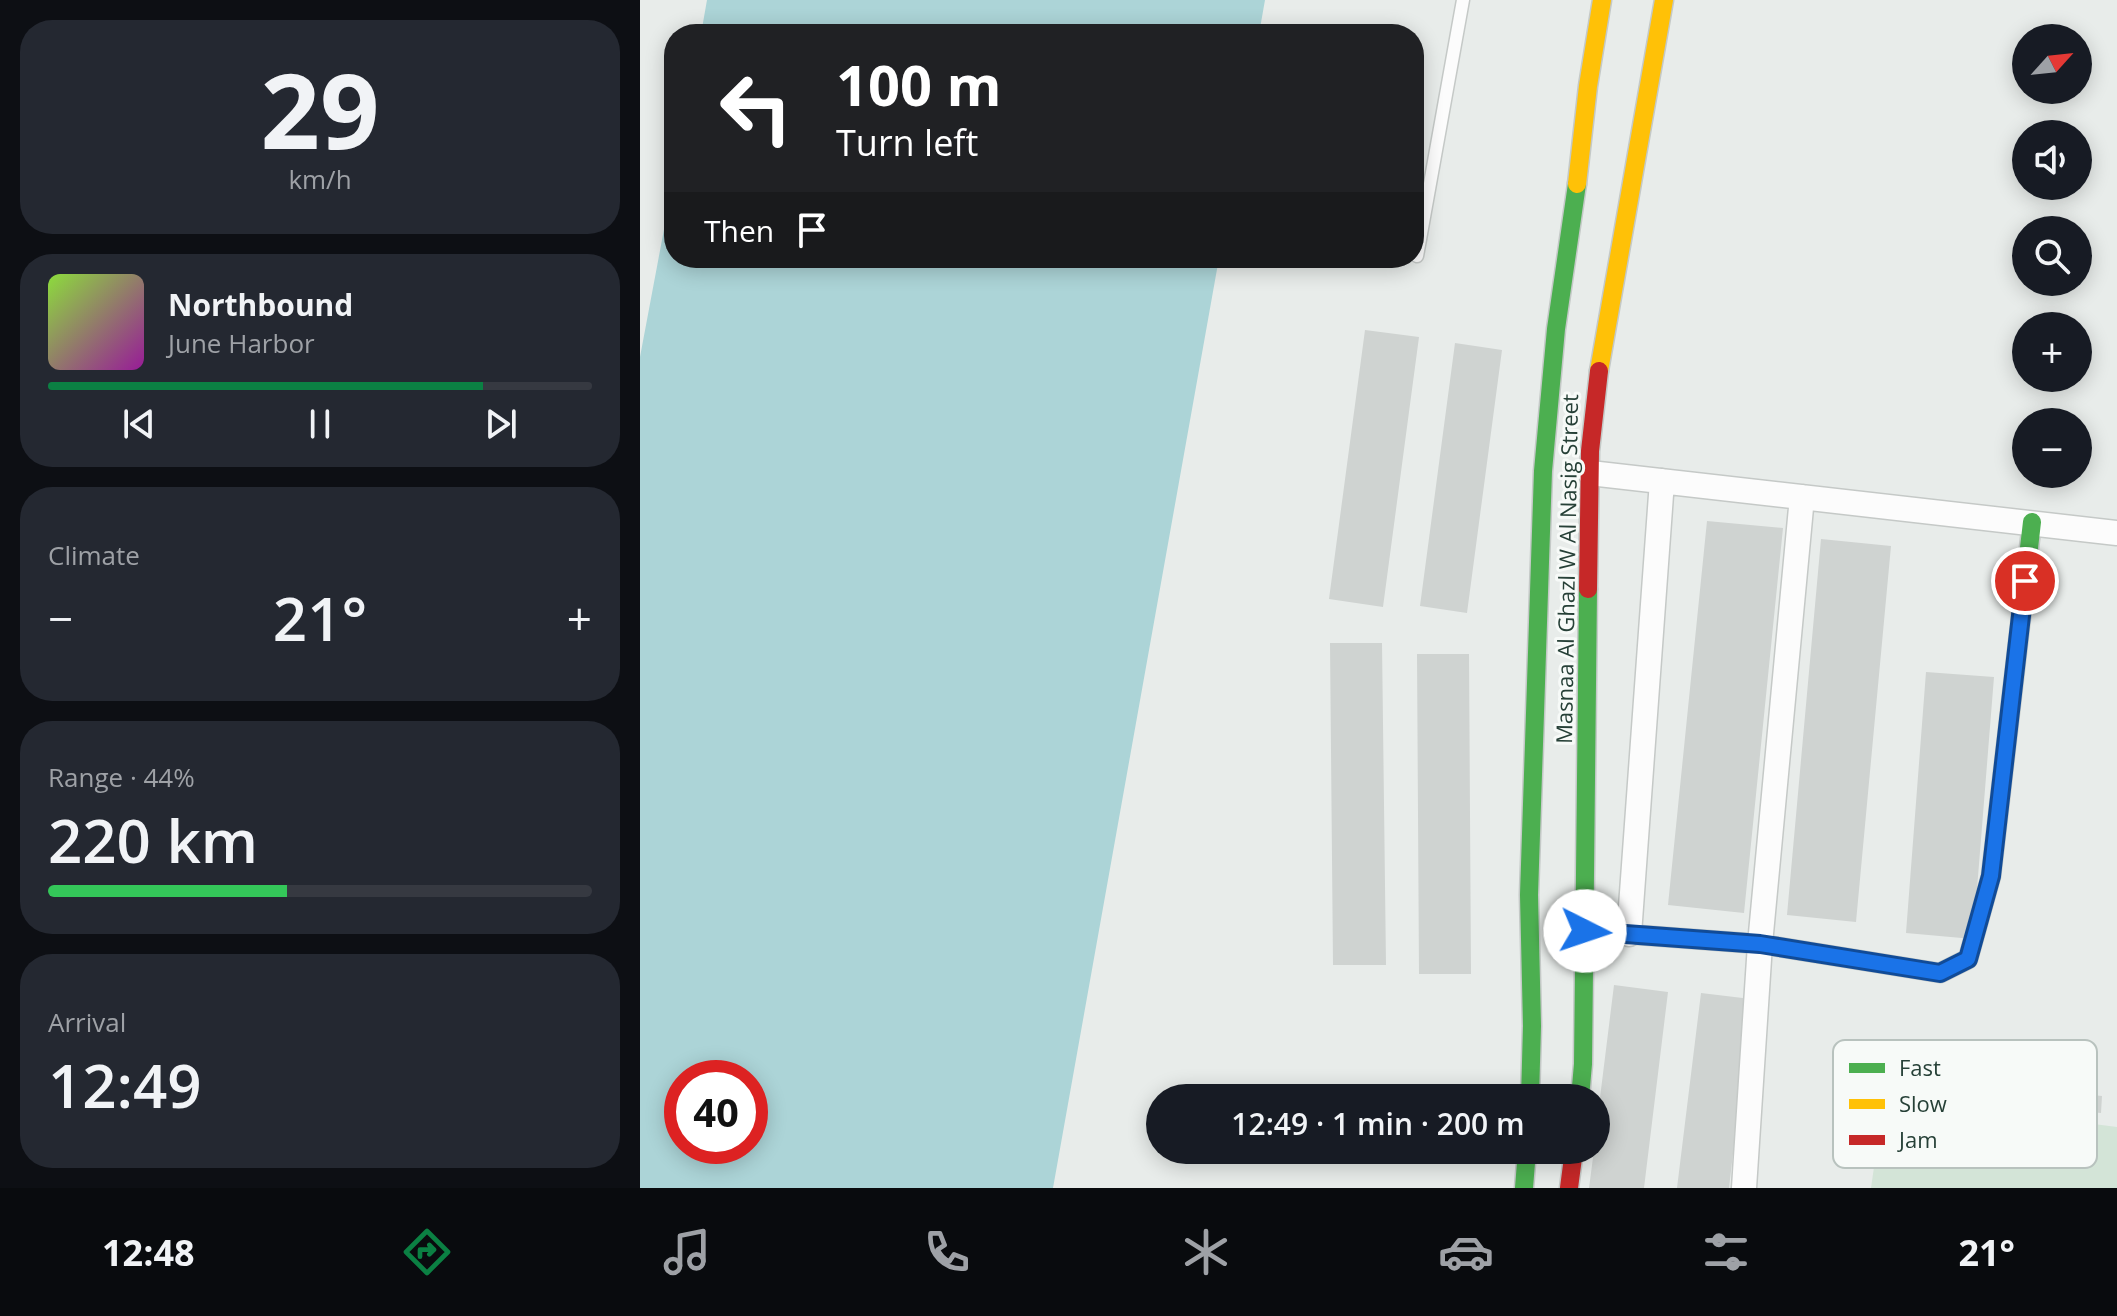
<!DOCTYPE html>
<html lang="en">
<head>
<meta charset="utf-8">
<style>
  :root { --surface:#171b24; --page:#242831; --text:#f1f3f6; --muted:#9ea1a6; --line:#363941; --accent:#0b8043 }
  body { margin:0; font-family:"Open Sans",sans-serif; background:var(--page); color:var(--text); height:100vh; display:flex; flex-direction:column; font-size:30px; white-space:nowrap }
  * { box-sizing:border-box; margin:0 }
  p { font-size:26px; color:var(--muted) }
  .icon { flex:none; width:44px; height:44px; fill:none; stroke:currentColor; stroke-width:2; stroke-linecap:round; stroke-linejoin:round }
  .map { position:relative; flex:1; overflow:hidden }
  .sheet { display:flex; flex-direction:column; gap:20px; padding:20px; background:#0d0f14; width:640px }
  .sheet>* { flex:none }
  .banner { position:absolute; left:24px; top:24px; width:760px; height:244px; border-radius:32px; box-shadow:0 4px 20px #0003; background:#202124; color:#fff; overflow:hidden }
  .needle { width:52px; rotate:63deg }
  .tools { position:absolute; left:1372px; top:24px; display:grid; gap:16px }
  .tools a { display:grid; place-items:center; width:80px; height:80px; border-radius:50%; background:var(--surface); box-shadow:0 4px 20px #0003; font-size:40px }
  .speed { position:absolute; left:24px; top:1060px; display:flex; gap:16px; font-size:40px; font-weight:700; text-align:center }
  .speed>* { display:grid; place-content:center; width:104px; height:104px; border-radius:50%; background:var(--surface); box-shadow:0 4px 20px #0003; line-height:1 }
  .speed .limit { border:12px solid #d22; background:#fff; color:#111 }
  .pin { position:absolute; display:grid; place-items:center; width:68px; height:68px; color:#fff; margin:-34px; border:4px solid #fff; border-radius:50%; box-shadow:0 2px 8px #0007 }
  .me { position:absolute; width:88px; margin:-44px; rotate:94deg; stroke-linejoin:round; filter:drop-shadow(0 0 6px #0008) }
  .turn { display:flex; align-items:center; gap:28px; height:168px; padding:0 40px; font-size:36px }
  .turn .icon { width:104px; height:104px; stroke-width:2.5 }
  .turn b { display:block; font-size:56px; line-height:68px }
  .then { display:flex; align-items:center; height:76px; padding:0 40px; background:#0003; gap:16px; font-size:30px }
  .big { font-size:60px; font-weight:600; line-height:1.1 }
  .sheet .widget { flex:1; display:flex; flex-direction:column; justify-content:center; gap:12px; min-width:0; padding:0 28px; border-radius:32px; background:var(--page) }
  .sheet .dial { align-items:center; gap:0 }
  .dial b { font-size:104px; line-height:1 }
  .song { display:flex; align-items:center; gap:24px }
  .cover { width:96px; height:96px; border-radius:12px; background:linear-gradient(135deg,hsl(90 70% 55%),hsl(300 70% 35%)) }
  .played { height:8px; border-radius:4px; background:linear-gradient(90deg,var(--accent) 80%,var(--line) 80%) }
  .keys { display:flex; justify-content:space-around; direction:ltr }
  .heat { display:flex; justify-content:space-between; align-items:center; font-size:44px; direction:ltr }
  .charge { height:12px; border-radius:6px; background:linear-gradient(90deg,#34c759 44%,var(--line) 0) }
  .trip { position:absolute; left:506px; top:1084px; width:464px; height:80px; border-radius:40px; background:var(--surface); box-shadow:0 4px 20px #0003; font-weight:600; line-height:80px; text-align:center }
  .tabs { display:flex; height:128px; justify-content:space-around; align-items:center; background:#090b0e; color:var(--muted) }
  .tabs .icon { width:56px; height:56px }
  .tabs .on { color:var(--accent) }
  .tabs b { font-size:36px; color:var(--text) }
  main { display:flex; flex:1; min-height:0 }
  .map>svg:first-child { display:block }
  .green { fill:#d3e4d7 }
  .water { fill:#acd4d7; fill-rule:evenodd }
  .building { fill:#cfd3d1 }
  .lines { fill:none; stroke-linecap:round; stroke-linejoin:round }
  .lane-casing { stroke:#c5c9c7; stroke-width:15 }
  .street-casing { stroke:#c5c9c7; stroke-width:27 }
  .fast-casing { stroke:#c4c9c7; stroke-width:21 }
  .slow-casing { stroke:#c4c9c7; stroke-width:21 }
  .jam-casing { stroke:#c4c9c7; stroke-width:21 }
  .lane { stroke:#fcfcfc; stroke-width:12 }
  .street { stroke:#fcfcfc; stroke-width:24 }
  .fast { stroke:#4caf50; stroke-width:18 }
  .slow { stroke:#ffc107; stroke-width:18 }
  .jam { stroke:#c62828; stroke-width:18 }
  .route-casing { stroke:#114b97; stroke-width:20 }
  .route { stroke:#1a73e8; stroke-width:14 }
  .labels { text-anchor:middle; stroke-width:6; stroke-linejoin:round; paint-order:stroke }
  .street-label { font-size:22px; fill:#264037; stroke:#f7faf8 }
  .key { fill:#f7faf8; stroke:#b8c2be; stroke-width:2 }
  .key-label { font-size:22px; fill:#264037 }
</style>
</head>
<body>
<main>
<section class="sheet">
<div class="widget dial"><b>29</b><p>km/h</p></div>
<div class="widget">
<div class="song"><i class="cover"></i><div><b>Northbound</b><p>June Harbor</p></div></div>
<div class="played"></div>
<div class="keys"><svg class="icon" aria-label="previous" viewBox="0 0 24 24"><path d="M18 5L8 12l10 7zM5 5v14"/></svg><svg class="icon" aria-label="pause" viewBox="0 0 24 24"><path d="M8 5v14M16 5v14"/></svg><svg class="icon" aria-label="next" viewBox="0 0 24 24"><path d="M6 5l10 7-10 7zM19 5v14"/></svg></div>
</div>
<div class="widget"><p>Climate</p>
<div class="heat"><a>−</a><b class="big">21°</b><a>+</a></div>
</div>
<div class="widget"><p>Range · 44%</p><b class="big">220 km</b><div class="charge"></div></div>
<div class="widget"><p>Arrival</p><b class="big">12:49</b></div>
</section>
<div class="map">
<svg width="1477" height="1188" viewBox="0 0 1477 1188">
  <rect width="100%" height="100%" fill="#e8ecea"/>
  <!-- green -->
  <path class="green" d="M1244,1097L1477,1127V1188H1231Z"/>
  <!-- water -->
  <path class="water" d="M67,0H625L619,34H61Z
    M34,176V258H579L413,1188H0V357ZM42,1078H110V1146H42Z"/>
  <!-- building -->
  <path class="building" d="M725,330L779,337L743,607L689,599Z
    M815,343L862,350L827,613L780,606Z
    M1067,521L1143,528L1104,913L1028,905Z
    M1181,539L1251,546L1216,922L1147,915Z
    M690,643H742L746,965H693Z
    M777,654H829L831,974H779Z
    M1286,672L1354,677L1333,939L1266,933Z
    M974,985L1028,992L1004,1188H949L954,1150H956V1130Z
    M1061,993L1111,999L1089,1188H1037Z
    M1334,1083L1462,1096L1461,1113L1332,1100Z"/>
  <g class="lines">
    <!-- lane casing -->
    <g class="lane-casing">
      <path id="lane" d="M777,256L823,0"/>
    </g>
    <!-- street casing -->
    <g class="street-casing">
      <path id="street" d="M950,473L1477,533
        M989,934L1022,481
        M1104,1188L1120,944L1162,497"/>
    </g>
    <!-- fast casing -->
    <g class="fast-casing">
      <path id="fast" d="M945,931L1120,944L1300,973L1328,959L1351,876L1392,522
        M890,1098L892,1026L889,895L903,471L916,329L937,184
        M940,1098L943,1064L948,589
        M884,1188L887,1150"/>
    </g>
    <!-- slow casing -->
    <g class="slow-casing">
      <path id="slow" d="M937,184L948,86L962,0
        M959,371L1024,0"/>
    </g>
    <!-- jam casing -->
    <g class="jam-casing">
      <path id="jam" d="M948,589L950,451L959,371
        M929,1188L934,1150"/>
    </g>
    <!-- lane -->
    <use href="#lane" class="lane"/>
    <!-- street -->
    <use href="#street" class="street"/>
    <!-- fast -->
    <use href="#fast" class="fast"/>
    <!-- slow -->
    <use href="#slow" class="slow"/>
    <!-- jam -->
    <use href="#jam" class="jam"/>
  </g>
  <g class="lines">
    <!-- route casing -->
    <g class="route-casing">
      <path id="route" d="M945,931L1120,944L1300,973L1328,959L1351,876L1385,581"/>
    </g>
    <!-- route -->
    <use href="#route" class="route"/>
  </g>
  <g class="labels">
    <!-- street labels -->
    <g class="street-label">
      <text transform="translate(927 569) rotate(-89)" y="8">Masnaa Al Ghazl W Al Nasig Street</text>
    </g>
  </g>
  <!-- legend -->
  <rect x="1193" y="1040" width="264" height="128" rx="12" class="key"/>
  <rect x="1209" y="1063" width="36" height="10" fill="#4caf50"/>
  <rect x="1209" y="1099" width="36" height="10" fill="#ffc107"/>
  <rect x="1209" y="1135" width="36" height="10" fill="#c62828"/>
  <g class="key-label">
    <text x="1259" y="1076">Fast</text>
    <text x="1259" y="1112">Slow</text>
    <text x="1259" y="1148">Jam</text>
  </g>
</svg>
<div class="tools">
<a><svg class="needle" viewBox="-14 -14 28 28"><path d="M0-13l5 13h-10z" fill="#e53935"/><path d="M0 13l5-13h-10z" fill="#9ea1a6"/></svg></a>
<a><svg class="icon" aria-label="sound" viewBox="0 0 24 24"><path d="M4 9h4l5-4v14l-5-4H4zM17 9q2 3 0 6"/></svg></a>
<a><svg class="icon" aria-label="search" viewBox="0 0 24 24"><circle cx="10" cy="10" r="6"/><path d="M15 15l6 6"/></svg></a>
<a>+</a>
<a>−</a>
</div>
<div class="speed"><div class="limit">40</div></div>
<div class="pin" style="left:1385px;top:581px;background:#d93025"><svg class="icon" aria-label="arrive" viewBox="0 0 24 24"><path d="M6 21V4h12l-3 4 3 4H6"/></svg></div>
<svg class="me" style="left:945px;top:931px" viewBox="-20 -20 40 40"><circle r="19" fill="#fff"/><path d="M0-13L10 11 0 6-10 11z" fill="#1a73e8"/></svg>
<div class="trip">12:49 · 1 min · 200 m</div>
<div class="banner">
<div class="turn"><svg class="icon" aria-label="left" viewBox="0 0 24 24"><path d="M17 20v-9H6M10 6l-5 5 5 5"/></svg><div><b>100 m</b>Turn left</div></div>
<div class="then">Then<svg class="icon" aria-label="arrive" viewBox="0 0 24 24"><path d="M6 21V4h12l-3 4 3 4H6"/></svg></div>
</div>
</div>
</main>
<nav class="tabs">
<b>12:48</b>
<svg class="icon on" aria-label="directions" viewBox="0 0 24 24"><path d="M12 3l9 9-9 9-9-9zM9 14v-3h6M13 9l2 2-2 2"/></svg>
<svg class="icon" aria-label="music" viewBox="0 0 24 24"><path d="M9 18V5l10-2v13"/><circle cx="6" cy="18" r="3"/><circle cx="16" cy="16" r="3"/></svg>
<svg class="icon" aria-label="phone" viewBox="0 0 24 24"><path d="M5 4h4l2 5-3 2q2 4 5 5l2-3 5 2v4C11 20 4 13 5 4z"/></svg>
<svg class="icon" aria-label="climate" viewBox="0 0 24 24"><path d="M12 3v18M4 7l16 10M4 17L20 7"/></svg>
<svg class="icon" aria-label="car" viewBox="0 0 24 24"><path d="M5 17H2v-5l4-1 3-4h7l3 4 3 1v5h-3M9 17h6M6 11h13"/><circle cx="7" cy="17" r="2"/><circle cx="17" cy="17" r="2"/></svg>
<svg class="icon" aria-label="filters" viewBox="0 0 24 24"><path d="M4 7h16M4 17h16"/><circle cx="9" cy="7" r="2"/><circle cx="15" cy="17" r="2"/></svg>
<b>21°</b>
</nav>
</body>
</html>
